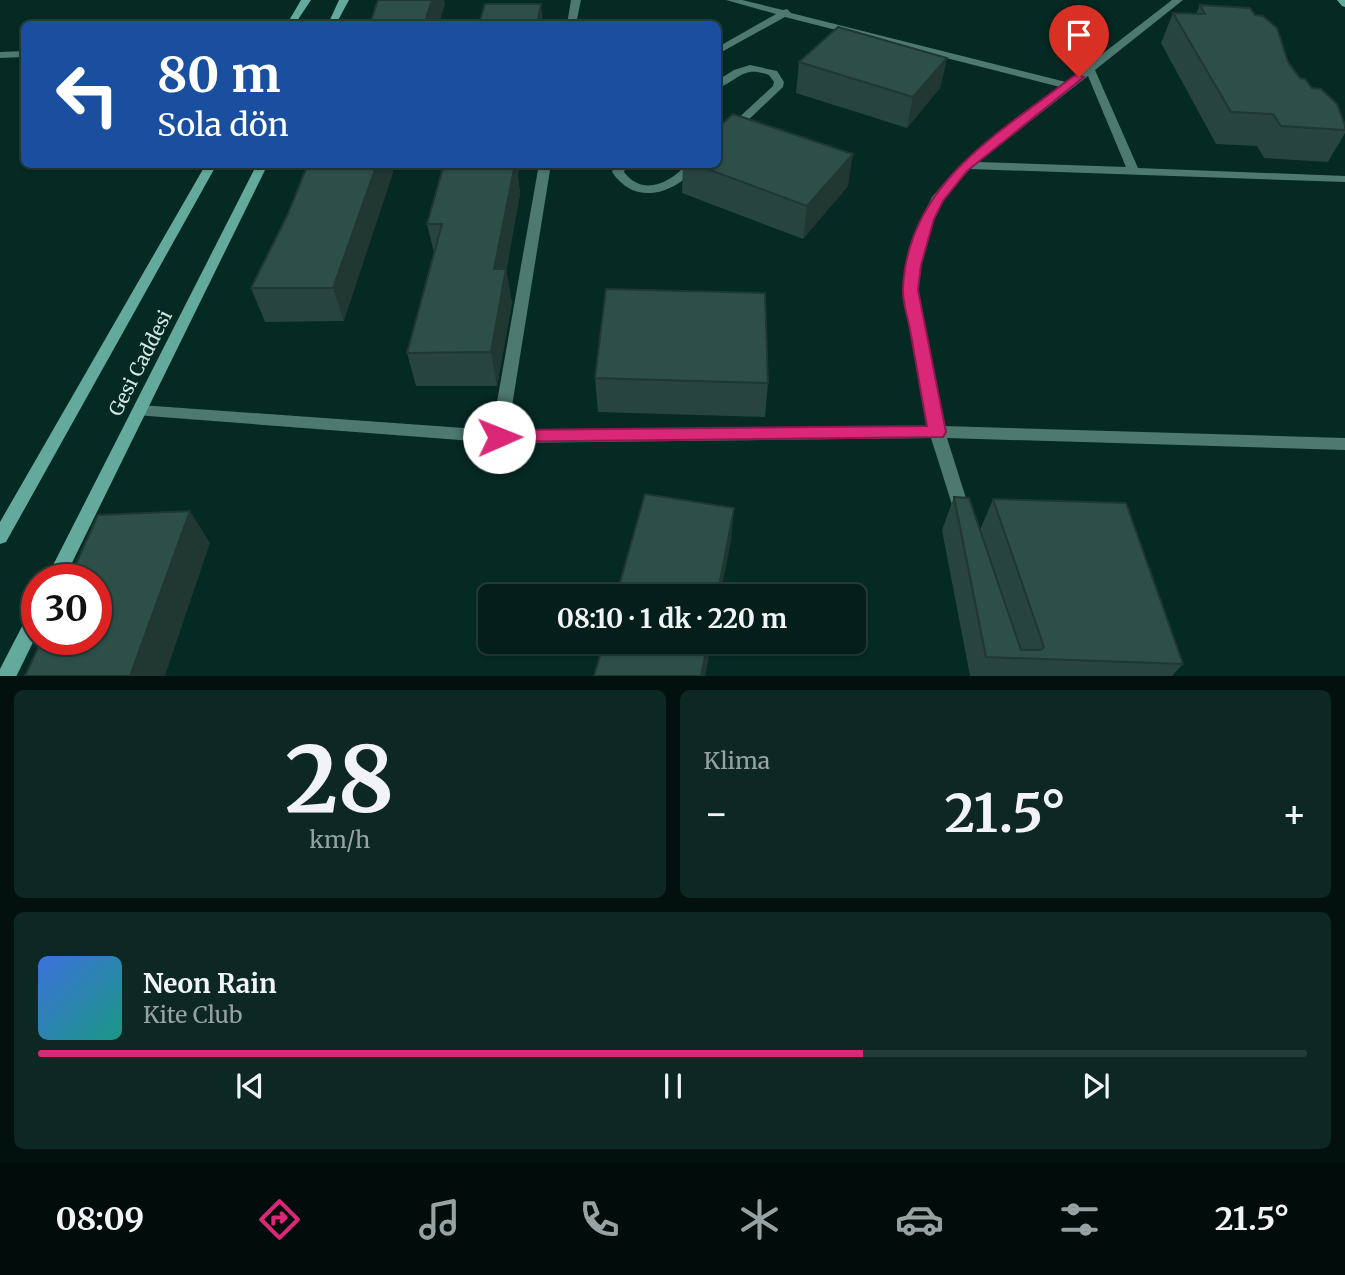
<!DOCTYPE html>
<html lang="tr">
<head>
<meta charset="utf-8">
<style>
  :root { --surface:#041f1a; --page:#0d2723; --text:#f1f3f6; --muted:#97a2a2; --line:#253d39; --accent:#db2777 }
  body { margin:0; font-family:Merriweather,serif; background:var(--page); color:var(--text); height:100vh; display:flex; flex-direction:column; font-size:26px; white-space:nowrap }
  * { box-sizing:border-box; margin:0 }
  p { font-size:23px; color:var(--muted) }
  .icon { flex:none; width:38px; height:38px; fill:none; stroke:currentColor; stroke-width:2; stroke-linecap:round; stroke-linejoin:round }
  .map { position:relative; height:676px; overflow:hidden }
  .sheet { display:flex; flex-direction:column; gap:14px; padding:14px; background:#02110e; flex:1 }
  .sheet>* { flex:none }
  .guide { position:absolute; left:21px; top:21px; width:700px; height:147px; border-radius:10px; box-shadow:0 2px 5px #0004,0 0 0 2px var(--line); background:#1a4fa0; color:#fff; overflow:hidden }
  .speed { position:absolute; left:21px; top:564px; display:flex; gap:14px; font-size:35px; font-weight:700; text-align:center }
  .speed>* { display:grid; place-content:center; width:91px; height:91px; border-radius:50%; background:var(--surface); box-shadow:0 2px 5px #0004,0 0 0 2px var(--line); line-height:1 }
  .speed .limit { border:10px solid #d22; background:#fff; color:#111 }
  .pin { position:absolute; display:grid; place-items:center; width:60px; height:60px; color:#fff; margin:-72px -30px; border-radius:50% 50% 50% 0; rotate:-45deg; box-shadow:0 0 7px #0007 }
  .pin .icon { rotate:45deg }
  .me { position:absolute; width:77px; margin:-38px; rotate:89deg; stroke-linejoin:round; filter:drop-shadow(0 0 5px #0008) }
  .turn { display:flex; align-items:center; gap:24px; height:147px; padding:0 21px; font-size:32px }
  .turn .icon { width:91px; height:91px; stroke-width:2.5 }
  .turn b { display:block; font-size:49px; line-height:60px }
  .big { font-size:52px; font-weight:700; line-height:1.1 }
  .sheet .tile { flex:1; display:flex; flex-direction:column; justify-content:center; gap:10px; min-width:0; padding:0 24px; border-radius:10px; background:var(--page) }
  .sheet .dial { align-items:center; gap:0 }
  .dial b { font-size:91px; line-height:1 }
  .song { display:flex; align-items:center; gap:21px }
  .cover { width:84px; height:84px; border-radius:10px; background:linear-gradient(135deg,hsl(220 70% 55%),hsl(170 70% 35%)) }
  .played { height:7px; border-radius:4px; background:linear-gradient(90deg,var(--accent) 65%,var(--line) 65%) }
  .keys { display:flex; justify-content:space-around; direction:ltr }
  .heat { display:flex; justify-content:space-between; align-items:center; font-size:38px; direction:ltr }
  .sheet .tiles { flex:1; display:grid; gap:14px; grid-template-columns:1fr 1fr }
  .tile:last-child { grid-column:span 2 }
  .trip { position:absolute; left:478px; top:584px; width:388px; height:70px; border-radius:10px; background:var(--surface); box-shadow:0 2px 5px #0004,0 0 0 2px var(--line); font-weight:700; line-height:70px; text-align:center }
  .tabs { display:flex; height:112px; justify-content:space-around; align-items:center; background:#020c0a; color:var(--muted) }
  .tabs .icon { width:49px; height:49px }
  .tabs .active { color:var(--accent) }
  .tabs b { font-size:32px; color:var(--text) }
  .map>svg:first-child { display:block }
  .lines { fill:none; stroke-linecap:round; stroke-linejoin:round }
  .lane { fill:#4d796f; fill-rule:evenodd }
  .street { fill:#4d796f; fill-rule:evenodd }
  .secondary { fill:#63aa9c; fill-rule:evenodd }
  .wall { fill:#27443e }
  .shaded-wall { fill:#203732 }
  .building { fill:#2d4f48; stroke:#203732; stroke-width:2 }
  .route { fill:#db2777; stroke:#8e194d; stroke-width:2 }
  .labels { text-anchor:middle; stroke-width:7; stroke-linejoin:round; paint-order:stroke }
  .street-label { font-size:19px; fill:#d5e7e2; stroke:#052923 }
</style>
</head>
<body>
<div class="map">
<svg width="1345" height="677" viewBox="0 0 1345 677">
  <rect width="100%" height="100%" fill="#052923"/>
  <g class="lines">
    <!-- lane -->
    <path class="lane" d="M750,65L777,71L784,82L783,87L722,145L718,146V137L773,86L774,82L769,75C743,65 739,80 718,88V80L734,70Z
      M615,164H627L624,172C643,197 670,183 687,164H699C677,193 636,208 612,172Z"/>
    <!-- street -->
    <path class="street" d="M571,0H581L576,24H567Z
      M726,0H742L783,10L787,9L791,13L1066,82L1172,0H1183L1095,70L1138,168L1345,176V182L970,169L942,201L933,220L919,265L917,290L944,426L1345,438V450L947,438L971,514L969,519L963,521L957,519L955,514L931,438L499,443L135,415L132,411L135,407L140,405L492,430L539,164H551L508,431L928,426L903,290L907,265L921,220L932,197L962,163L1060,87L785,17L718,54V47L776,14ZM1088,76L1126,167L978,162Z
      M24,51V57L0,58V52Z"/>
    <!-- secondary -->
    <path class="secondary" d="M301,0H311L295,24H287Z
      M339,0H349L336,24H328Z
      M1337,0H1345V7L1342,6Z
      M206,164H217L6,542L0,544V522Z
      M257,164H268L64,579H46Z
      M37,607V634L16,677H0V669L31,609Z"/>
  </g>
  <!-- wall -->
  <path class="wall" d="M1200,5L1288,62L1300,78L1312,88L1345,125V133L1328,162L1264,158L1257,146L1216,144L1161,43L1173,13L1196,14Z
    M947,58L940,88L907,128L796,93L799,62Z
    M308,164L344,321L265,322L251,288L287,216Z
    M444,164H520L518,176L520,194L506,269L512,303L497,386H416L407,353L434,253L427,224Z
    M683,164H718L848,186L803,239L682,193Z
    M595,378L768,383L765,417L598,412Z
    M954,497L980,530L993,499L1183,664L1172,676H970L942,530Z"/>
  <!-- shaded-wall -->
  <path class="shaded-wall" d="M432,0H444L445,4L439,24H424Z
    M541,4L543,24H537Z
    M947,58L940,88L907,128L913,97Z
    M853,154L848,186L803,239L807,206Z
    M377,164H396L344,321L333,288Z
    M511,164H520L518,176L520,194L506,274V269L512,303L497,386L491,352L494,269Z
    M734,508L731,541L720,597H717Z
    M190,511L210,543L165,676H130Z
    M708,642H712L705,676H701Z"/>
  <!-- building -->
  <path class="building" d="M378,0H432L424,24H370Z
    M485,4H541L537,24H479Z
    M1200,5L1250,8L1255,15L1263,16L1277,28L1288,62L1300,78L1305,79L1312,88L1321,89L1337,104L1345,125V130L1281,126L1273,114L1231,112L1173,13L1205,14Z
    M838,27L947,58L913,97L799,62Z
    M733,114L853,154L807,206L694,164H718V128Z
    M308,164H377L333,288H251L287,216Z
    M444,164H515L494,269H506L491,352L407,353L442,224H427Z
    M606,289L765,293L768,383L595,378Z
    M645,494L734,508L717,597H616Z
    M954,497L969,498L1021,650H1041L1044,647L993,499L1126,503L1183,664L986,657Z
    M190,511L130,676H25L42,639H96V579H69L98,515Z
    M604,642H708L701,676H594Z"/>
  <!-- route -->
  <path class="route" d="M1075,75L1084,77L967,171L943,201L934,219L921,265L918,290L946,432L943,437L492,442L490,437L492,432L499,430L927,426C921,394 916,362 910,330C908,317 902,302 903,288C908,182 1000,133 1075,75Z"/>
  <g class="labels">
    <!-- street labels -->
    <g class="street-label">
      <text transform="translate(140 363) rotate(-63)" y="7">Gesi Caddesi</text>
    </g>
  </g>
</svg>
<div class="speed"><div class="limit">30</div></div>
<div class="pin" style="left:1079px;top:77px;background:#d93025"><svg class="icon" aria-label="arrive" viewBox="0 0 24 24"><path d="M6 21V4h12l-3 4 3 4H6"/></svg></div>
<svg class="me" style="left:499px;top:437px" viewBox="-20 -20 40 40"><circle r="19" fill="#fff"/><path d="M0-13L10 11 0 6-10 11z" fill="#db2777"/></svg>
<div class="trip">08:10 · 1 dk · 220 m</div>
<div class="guide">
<div class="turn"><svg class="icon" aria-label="left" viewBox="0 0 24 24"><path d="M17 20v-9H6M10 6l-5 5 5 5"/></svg><div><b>80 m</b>Sola dön</div></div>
</div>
</div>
<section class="sheet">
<div class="tiles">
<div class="tile dial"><b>28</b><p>km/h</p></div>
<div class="tile"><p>Klima</p>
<div class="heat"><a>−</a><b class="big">21.5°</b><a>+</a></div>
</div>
<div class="tile">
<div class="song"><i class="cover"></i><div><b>Neon Rain</b><p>Kite Club</p></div></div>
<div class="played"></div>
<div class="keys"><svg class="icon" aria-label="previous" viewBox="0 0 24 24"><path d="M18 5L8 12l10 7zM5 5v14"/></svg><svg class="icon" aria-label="pause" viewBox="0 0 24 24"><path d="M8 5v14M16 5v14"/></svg><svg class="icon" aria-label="next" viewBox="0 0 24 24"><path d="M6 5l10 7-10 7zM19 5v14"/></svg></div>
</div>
</div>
</section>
<nav class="tabs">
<b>08:09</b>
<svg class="icon active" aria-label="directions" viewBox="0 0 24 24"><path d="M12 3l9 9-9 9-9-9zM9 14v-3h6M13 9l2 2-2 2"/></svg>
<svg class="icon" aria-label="music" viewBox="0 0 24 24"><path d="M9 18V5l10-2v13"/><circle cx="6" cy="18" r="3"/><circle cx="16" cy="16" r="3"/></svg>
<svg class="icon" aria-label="phone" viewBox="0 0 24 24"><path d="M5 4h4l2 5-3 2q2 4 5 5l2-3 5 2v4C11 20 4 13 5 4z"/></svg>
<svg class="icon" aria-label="climate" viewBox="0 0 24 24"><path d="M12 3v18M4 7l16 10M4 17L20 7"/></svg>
<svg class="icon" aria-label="car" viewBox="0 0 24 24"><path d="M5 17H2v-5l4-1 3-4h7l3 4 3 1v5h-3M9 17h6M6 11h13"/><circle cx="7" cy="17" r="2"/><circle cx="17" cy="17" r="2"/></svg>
<svg class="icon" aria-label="filters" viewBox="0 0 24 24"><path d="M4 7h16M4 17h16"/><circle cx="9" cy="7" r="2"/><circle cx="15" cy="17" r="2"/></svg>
<b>21.5°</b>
</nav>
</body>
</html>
